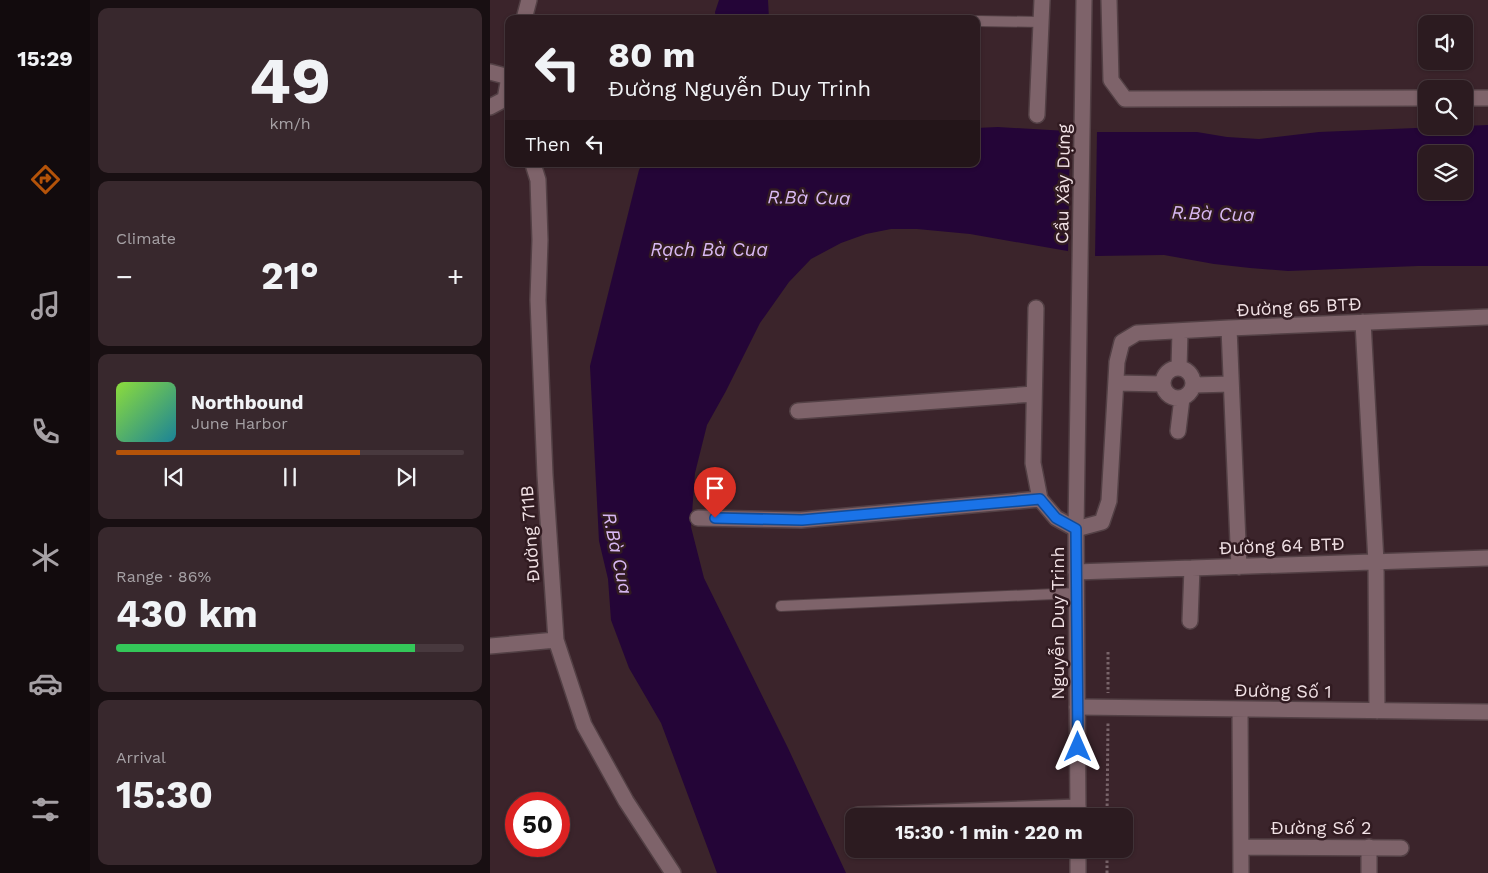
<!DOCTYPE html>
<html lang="en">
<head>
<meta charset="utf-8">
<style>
  :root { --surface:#2c1b20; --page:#38282d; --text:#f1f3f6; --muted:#a6a1a5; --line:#48393e; --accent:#b45309 }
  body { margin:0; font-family:"Work Sans",sans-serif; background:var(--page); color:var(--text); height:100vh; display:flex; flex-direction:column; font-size:19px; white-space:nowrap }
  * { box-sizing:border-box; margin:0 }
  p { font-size:16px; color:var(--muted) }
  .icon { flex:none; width:28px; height:28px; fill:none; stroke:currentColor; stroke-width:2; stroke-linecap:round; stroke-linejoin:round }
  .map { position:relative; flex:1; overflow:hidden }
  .sheet { display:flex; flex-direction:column; gap:8px; padding:8px; background:#180f12; width:400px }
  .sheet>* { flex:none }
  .guide { position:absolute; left:15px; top:15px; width:475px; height:152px; border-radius:10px; box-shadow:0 1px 4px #0004,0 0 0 1px var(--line); background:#2c1b20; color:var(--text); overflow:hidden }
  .fabs { position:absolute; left:928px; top:15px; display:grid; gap:10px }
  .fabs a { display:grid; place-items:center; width:55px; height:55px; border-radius:10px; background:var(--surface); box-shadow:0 1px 4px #0004,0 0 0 1px var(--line); font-size:25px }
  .speed { position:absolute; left:15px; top:792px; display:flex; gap:10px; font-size:25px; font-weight:700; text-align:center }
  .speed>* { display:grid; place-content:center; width:65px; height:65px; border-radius:50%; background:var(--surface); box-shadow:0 1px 4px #0004,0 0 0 1px var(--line); line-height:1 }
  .speed .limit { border:8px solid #d22; background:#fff; color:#111 }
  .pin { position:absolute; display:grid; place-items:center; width:42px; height:42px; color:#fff; margin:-51px -21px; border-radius:50% 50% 50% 0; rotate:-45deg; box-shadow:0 0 5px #0007 }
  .pin .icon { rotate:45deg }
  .me { position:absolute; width:55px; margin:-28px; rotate:0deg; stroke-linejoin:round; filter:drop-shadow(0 0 4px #0008) }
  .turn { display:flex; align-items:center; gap:18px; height:105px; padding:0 20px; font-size:22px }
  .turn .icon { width:65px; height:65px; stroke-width:2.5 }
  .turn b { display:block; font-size:35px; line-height:42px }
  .then { display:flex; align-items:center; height:48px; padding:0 20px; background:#0003; gap:10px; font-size:19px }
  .big { font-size:38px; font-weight:700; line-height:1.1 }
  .sheet .widget { flex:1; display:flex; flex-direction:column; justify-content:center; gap:8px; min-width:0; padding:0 18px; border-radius:10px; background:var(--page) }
  .sheet .dial { align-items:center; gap:0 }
  .dial b { font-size:65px; line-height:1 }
  .song { display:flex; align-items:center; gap:15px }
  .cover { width:60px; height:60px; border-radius:8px; background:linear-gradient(135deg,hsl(90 70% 55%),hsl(190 70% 35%)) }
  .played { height:5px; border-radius:2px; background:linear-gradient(90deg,var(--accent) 70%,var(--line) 70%) }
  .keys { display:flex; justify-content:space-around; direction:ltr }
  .heat { display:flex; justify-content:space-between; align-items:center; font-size:28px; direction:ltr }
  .charge { height:8px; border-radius:4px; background:linear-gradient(90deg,#34c759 86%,var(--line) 0) }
  .trip { position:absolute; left:355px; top:808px; width:288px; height:50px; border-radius:10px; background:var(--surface); box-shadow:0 1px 4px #0004,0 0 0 1px var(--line); font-weight:700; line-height:50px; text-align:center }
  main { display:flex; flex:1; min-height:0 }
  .dock { display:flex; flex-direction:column; width:90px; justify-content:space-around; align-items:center; background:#120b0d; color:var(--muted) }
  .dock .icon { width:35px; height:35px }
  .dock .current { color:var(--accent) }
  .dock b { font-size:22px; color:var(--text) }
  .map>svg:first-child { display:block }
  .water { fill:#240537; fill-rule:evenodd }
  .pier { fill:#3b242b }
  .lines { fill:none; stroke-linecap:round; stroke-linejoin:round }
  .service-casing { stroke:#534045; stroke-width:12 }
  .minor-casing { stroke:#534045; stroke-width:18 }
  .secondary-casing { stroke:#534045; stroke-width:18 }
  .path { stroke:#79646a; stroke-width:3; stroke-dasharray:2.5 2.5; stroke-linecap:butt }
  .service { stroke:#7e636a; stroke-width:10 }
  .minor { stroke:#7e636a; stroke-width:15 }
  .secondary { stroke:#7e636a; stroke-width:15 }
  .route-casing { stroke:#114b97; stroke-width:12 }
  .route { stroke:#1a73e8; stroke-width:9 }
  .labels { text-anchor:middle; stroke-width:5; stroke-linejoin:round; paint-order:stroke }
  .street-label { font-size:18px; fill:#f1e1e5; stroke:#311b21 }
  .water-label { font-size:19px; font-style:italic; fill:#d8b8f3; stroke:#311b21 }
</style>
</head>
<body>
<main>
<nav class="dock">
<b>15:29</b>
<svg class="icon current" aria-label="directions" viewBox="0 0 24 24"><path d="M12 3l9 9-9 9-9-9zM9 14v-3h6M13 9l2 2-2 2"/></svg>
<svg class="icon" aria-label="music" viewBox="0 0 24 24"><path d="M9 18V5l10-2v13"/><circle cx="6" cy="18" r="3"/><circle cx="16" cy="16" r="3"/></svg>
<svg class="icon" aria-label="phone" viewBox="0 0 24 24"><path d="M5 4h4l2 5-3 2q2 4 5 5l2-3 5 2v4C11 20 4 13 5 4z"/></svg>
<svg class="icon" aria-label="climate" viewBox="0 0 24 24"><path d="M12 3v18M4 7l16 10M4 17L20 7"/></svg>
<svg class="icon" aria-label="car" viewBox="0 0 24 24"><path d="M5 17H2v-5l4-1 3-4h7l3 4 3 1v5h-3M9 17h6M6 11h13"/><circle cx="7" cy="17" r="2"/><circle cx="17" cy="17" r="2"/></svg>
<svg class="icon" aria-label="filters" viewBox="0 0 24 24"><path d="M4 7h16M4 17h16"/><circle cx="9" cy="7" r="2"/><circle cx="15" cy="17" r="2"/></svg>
</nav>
<section class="sheet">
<div class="widget dial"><b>49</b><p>km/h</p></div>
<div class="widget"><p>Climate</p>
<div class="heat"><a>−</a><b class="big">21°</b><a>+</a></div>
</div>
<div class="widget">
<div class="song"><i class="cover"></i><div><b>Northbound</b><p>June Harbor</p></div></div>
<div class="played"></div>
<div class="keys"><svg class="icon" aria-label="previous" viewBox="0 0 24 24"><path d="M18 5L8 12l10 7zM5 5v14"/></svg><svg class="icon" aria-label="pause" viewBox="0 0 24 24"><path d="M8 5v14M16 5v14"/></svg><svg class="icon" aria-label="next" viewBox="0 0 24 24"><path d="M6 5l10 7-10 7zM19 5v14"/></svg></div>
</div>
<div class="widget"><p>Range · 86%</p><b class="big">430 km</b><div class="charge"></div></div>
<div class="widget"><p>Arrival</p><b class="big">15:30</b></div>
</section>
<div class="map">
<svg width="998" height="873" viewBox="0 0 998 873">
  <rect width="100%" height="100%" fill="#3b242b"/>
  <!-- water -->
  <path class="water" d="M229,0H278L279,19H226L225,12Z
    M998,125V266H928L798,271L760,268L724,264L674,255L606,256L480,234L427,229H401L376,234L351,243L321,259L299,282L270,323L236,391L217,425L205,473L201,527L214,578L298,748L356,873H227L171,723L139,668L121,620L118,579L109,541L100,366L149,170L152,164H486V128L508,127L594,132H707L737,137L769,139L829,132ZM936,154H974V191H936Z"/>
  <!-- pier -->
  <path class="pier" d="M580,129L607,130L605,258L578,254Z"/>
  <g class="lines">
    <!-- service casing -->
    <g class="service-casing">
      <path id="service" d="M486,21L551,22
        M291,606L587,593"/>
    </g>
    <!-- minor casing -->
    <g class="minor-casing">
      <path id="minor" d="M619,0L621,80L635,99L936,98
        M34,19L39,0
        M0,72L19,77L15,99
        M974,98H998
        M0,107L15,99
        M547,115L552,0
        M43,164L48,180L50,240L48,300L55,475L66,640L94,725L136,801L183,873
        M546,308L543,463L550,499L566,518L586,529L612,522L619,501L627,362L632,342L647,333L739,328
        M873,322L886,562L887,711
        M673 383a15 15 0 1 1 30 0a15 15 0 1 1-30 0Z
        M689,368L690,331
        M626,383L673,384
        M704,385L741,384
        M308,411L544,394
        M688,431L692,398
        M208,518L311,520L550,499
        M749,567L739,328L998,317
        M586,572L998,558
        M700,621L702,568
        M0,646L66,640
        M587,707L998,712
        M750,709L751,873
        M368,815L588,807
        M751,847L911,848
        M879,873V847"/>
    </g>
    <!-- secondary casing -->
    <g class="secondary-casing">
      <path id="secondary" d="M588,816L586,529L594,0
        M588,849V873"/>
    </g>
    <!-- path -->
    <path class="path" d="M618,652V693
      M617,816L618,722
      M617,873V849"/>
    <!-- service -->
    <use href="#service" class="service"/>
    <!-- minor -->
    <use href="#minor" class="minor"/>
    <!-- secondary -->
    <use href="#secondary" class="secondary"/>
  </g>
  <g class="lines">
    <!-- route casing -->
    <g class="route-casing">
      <path id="route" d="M225,518L312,520L550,499L566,518L586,529L588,747"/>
    </g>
    <!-- route -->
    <use href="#route" class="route"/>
  </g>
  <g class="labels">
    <!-- street labels -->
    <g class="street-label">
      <text transform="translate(573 184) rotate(-89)" y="6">Cầu Xây Dựng</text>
      <text transform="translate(809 307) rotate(-3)" y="6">Đường 65 BTĐ</text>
      <text transform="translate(40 534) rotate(-94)" y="6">Đường 711B</text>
      <text transform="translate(792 546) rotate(-2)" y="6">Đường 64 BTĐ</text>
      <text transform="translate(568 623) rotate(-90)" y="6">Nguyễn Duy Trinh</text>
      <text transform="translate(793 691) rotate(1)" y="6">Đường Số 1</text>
      <text x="831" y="834">Đường Số 2</text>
    </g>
    <!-- water labels -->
    <g class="water-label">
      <text transform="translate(319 197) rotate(1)" y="7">R.Bà Cua</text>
      <text transform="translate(723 213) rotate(2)" y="7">R.Bà Cua</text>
      <text x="219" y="256">Rạch Bà Cua</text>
      <text transform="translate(128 553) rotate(78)" y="7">R.Bà Cua</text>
    </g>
  </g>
</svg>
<div class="fabs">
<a><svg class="icon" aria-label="sound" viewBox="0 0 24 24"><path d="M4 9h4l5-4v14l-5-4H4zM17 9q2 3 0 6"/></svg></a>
<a><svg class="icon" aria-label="search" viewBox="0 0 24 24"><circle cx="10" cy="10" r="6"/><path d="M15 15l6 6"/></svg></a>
<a><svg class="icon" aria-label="layers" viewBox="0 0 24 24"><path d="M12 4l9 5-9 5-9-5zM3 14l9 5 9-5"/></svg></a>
</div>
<div class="speed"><div class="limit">50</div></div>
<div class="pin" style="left:225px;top:518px;background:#d93025"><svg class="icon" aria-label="arrive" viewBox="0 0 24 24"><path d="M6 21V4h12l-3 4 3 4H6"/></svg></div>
<svg class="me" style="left:588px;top:747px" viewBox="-20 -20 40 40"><path d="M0-17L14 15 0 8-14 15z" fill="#1a73e8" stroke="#fff" stroke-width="4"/></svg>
<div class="trip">15:30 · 1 min · 220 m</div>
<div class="guide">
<div class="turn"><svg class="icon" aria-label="left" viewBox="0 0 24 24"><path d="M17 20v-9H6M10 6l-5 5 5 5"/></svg><div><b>80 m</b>Đường Nguyễn Duy Trinh</div></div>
<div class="then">Then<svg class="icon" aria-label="left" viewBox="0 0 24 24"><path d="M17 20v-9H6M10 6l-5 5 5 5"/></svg></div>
</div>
</div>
</main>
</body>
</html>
